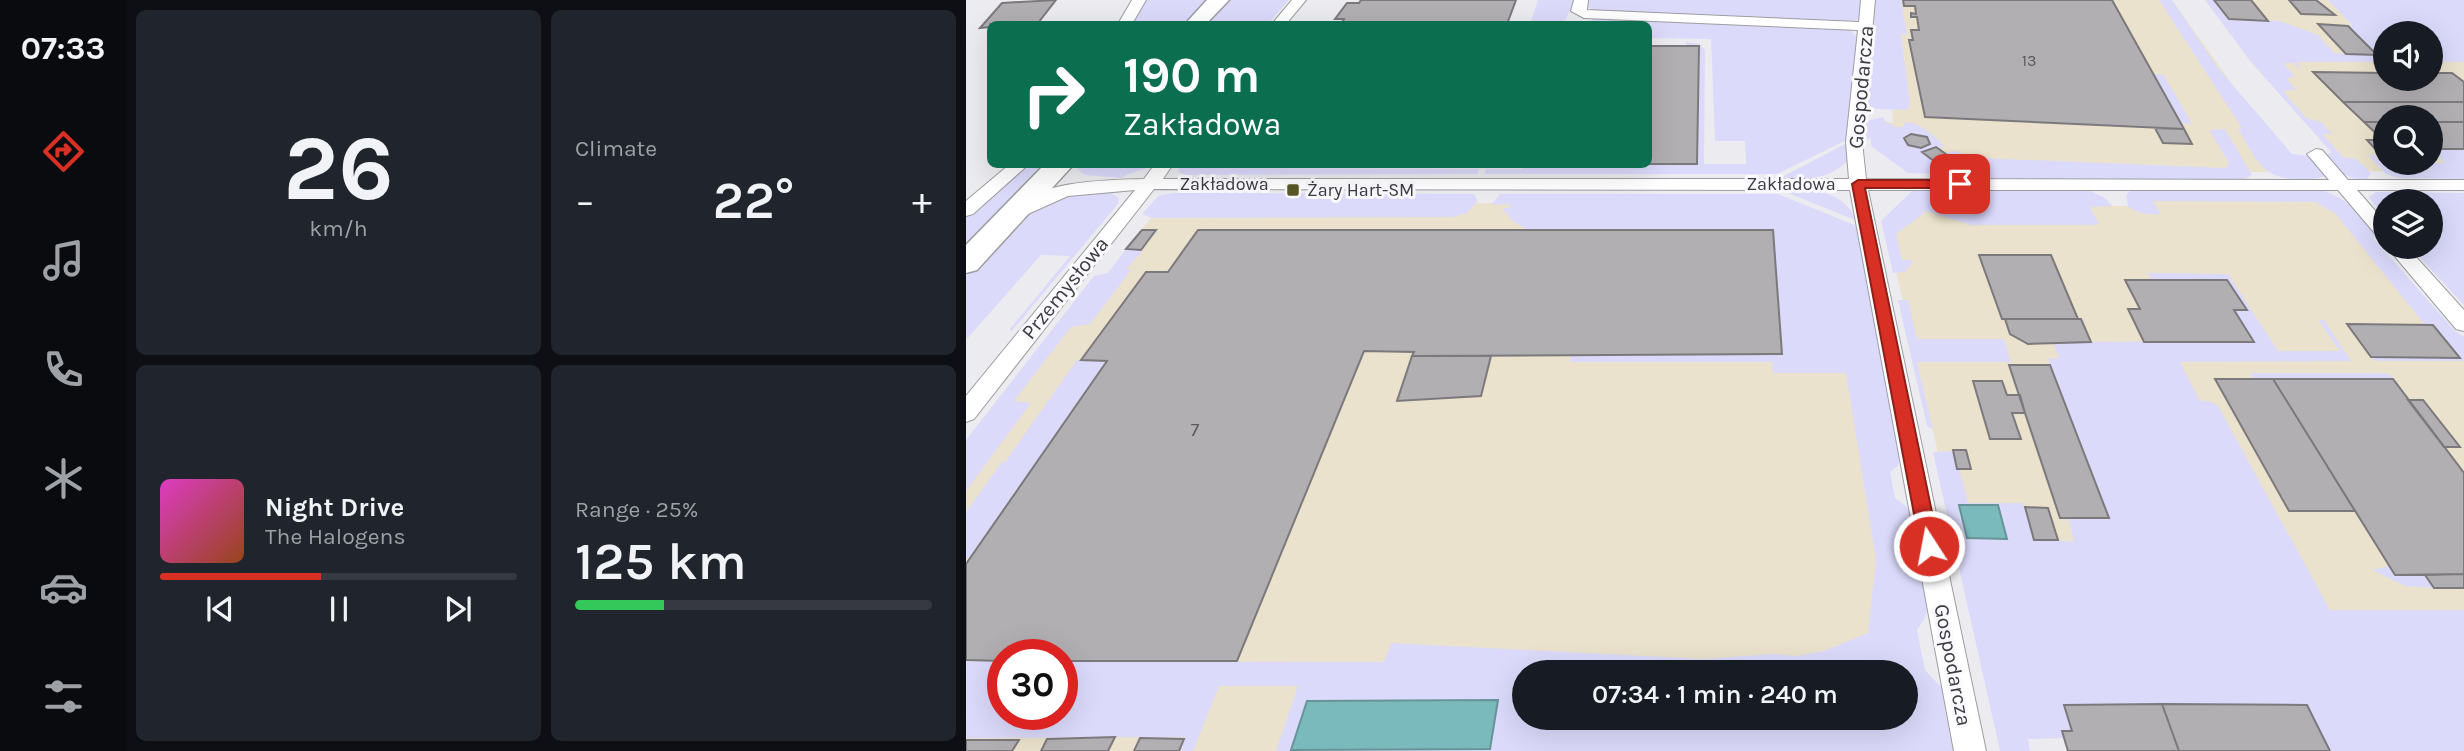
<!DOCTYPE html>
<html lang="en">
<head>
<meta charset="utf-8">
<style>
  :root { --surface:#171b24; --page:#20242c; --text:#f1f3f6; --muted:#9ea1a6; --line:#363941; --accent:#d93025 }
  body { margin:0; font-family:Karla,sans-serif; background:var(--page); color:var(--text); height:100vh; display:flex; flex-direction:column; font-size:26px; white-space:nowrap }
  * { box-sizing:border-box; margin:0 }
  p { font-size:23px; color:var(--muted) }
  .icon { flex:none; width:38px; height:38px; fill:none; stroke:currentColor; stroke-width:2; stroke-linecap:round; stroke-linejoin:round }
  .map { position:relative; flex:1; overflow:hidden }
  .side { display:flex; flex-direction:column; gap:10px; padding:10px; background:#0d0f14; width:840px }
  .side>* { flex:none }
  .top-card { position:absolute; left:21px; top:21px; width:665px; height:147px; border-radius:10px; box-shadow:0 7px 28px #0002; background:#0b6e4f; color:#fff; overflow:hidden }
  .controls { position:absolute; left:1407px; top:21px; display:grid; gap:14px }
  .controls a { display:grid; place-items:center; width:70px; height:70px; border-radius:50%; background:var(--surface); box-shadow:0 7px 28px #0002; font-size:35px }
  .speed { position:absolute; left:21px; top:639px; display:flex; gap:14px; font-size:35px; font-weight:700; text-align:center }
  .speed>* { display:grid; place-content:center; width:91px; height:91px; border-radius:50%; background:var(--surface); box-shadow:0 7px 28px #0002; line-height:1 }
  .speed .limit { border:10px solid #d22; background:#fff; color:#111 }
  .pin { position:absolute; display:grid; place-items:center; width:60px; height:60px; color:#fff; margin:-30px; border-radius:14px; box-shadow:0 4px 10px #0006 }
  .me { position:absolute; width:77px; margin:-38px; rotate:349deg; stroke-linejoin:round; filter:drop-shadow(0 0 5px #0008) }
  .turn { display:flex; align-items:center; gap:24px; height:147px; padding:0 21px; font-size:32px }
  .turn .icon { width:91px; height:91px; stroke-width:2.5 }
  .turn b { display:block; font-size:49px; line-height:60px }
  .big { font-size:52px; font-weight:600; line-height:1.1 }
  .side .widget { flex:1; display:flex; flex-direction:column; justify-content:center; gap:10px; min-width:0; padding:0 24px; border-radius:10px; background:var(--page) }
  .side .dial { align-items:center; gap:0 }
  .dial b { font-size:91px; line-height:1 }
  .song { display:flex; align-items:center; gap:21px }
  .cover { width:84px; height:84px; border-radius:10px; background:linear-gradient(135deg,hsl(310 70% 55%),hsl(20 70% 35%)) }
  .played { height:7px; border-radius:4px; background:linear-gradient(90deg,var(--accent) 45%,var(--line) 45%) }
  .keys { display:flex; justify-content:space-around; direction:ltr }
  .heat { display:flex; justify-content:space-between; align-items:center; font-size:38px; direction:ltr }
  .charge { height:10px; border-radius:5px; background:linear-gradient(90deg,#34c759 25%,var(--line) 0) }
  .side .tiles { flex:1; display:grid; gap:10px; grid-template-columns:repeat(2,1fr) }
  .trip { position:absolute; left:546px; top:660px; width:406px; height:70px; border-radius:35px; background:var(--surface); box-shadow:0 7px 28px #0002; font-weight:600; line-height:70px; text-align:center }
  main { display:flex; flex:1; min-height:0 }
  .menu { display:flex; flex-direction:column; width:126px; justify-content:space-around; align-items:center; background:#090b0e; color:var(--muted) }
  .menu .icon { width:49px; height:49px }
  .menu .selected { color:var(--accent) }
  .menu b { font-size:32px; color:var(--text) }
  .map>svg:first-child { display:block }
  .industrial { fill:#eae2cc; fill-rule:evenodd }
  .green { fill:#dcdafb; fill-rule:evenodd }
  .water { fill:#7ababd; stroke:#679497; stroke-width:2 }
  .building { fill:#b2afb3; stroke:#7c797d; stroke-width:2 }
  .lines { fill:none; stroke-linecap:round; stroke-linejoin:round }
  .street-casing { stroke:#9d9da1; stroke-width:2 }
  .primary-casing { stroke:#9d9da1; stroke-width:3 }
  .street { fill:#fff; fill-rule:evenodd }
  .primary { fill:#fff; fill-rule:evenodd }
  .route { fill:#d93025; stroke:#8d1f18; stroke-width:2 }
  .poi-dot { fill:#595825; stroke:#f9f9fe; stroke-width:2.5 }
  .labels { text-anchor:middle; stroke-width:6; stroke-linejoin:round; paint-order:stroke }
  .far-number-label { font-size:16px; fill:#59585a }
  .far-street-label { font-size:18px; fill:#3b3b3d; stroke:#f9f9fe }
  .far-poi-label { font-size:18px; fill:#3b3b3d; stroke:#f9f9fe; text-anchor:start }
  .number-label { font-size:18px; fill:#59585a }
  .street-label { font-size:21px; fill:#3b3b3d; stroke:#f9f9fe }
</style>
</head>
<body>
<main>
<nav class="menu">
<b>07:33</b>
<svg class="icon selected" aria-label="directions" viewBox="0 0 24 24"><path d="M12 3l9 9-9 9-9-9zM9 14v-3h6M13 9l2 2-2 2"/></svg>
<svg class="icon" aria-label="music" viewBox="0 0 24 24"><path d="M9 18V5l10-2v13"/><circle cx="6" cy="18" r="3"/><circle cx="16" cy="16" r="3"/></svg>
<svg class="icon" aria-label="phone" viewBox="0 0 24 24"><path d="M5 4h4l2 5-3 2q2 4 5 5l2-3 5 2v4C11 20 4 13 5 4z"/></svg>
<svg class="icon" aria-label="climate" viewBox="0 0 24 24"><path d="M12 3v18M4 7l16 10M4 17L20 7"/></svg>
<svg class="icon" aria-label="car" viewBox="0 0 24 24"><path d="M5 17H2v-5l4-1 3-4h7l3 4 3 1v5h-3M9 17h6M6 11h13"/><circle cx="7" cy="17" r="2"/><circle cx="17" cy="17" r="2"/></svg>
<svg class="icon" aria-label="filters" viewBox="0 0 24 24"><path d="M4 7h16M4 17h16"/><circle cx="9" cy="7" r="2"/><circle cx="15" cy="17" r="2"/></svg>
</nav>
<section class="side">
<div class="tiles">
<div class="widget dial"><b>26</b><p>km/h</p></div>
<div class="widget"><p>Climate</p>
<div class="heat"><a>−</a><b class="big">22°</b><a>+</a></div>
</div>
<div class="widget">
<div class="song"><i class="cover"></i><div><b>Night Drive</b><p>The Halogens</p></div></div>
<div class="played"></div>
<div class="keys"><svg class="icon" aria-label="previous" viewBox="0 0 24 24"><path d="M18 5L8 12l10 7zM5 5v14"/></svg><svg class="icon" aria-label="pause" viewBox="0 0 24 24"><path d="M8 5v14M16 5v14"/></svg><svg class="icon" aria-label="next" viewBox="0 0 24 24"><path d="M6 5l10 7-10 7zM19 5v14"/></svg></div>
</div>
<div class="widget"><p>Range · 25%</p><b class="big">125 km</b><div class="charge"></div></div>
</div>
</section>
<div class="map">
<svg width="1498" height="751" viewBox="0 0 1498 751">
  <rect width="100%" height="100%" fill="#ececf0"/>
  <!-- industrial -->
  <path class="industrial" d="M918,0H1206L1329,172L962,171L911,119L927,123Z
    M1239,0H1362L1419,59V79H1465V62H1498V172L1382,171L1285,62ZM1419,117H1465V163H1419Z
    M969,197H1131L1146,206H1163L1167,197H1353L1370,204L1498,353V615H1027L1006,600L921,232Z
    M532,203L873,232L940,672H558L536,751H0V440L128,276L142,273L196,204ZM37,654H96V714H37Z"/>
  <!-- green -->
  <path class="green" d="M179,0H245L221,24H165Z
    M258,0H323L302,24H234Z
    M572,0H610L597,24H564Z
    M620,0H896L894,18L885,22L627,11L620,4Z
    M908,0H935L941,34H935L944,104L941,110L909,109L899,103Z
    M1193,0H1206L1252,68L1326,154L1345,156L1359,176C1351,180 1341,179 1332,179C1294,179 1290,157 1272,129L1276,128Z
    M1239,0H1248L1263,19L1314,21L1352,35L1368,53L1410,55L1382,26L1386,25L1362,0H1498V62H1465V33H1419V62H1331L1337,71L1328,63H1317L1329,77L1320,78L1330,90L1317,91L1340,118L1355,122L1366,134H1356L1377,157L1390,159L1405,173L1401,180C1379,179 1372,171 1359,154L1366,153L1285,62Z
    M628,18L884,30L892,38L881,140L811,174H518L520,169H556L558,166L731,164L733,46H720V42L734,44L739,50L738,164H780L779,141H749L745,39L683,38L682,24H620Z
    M1187,74L1198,75L1226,124L1214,123Z
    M917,117L920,123L927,124L928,127H938L939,122C956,123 966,135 979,146L955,152L969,163L984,157L980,153L987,151L1014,158L1259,168L1263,163L1243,130L1259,129L1286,175L1279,179H980L970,174L942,173L905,146V138L896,141L897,126L904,120Z
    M879,144H881V161C863,181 836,179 812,179Z
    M1467,150H1498V179L1433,178L1420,174L1402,155H1408L1420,166H1458L1465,171L1458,163H1479Z
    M61,165H78L0,246V215Z
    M111,165V164L186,165C177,172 163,171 156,178L119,175L112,170Z
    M214,165H260L262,168L513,169L511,174L220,175L212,172Z
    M949,188L1122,190L1139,198L1146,206L1124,207L1133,224L1126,225H1005L961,211L930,234L936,260H948L939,272L927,273L915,221Z
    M812,189C839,189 880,189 889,220Z
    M1166,189H1350C1380,195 1394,215 1413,236L1407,238L1489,331L1498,337V361H1408L1405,357L1494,358L1467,325H1459L1369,213L1349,202L1187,201L1195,214C1182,215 1171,214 1162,206L1160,195Z
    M1410,192L1498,193V305L1444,247H1465V201H1419V219L1403,197Z
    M145,193L153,198L152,204L45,332L44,329L104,256L75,255L0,340V277C17,259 45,223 65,210C87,195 120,192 145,193Z
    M208,193L508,194L512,201L501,213L487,217L186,218L176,214L192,196Z
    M534,194H812L891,226L934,456L932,466L924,472L929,498L939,505L945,514L962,606L959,618L951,630L959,670L978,690L991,751H310L332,686H253L227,751H214L220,737L0,738V661H37V714H96V661L418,662L425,643L738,659L807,654L832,656L858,651L902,633L910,560L880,373H807L806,362H604L605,354L562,230L547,221L536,208H544V204L525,205ZM558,672H940V718H558Z
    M160,249L177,251L160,269L165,270L124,324L105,327L48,401L65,403L0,491V440L128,276L142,273Z
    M1182,273L1262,274L1312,351H1374L1352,320H1358L1385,361L1214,362L1234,401H1243L1252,406L1364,610H1498V751H1364L1341,705H1098L1106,731H1097L1098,738L1062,739L1064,751H1034L967,452L989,451L1002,503H1057L1069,541H1108L1102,517H1142L1082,359L1093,358L1087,342L1287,341L1268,310L1280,309L1261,280H1186Z
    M932,300H942L951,339H1038L1045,362H951L967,430L961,426Z
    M111,360L141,361L4,558H0V512L36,462H39Z
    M1284,373H1413L1423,374L1428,379H1288Z
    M1424,566L1459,575L1468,588L1439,586L1406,570Z"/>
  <!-- water -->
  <path class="water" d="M993,505H1032L1041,539L1001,538Z
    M532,700L524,749L325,750L341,701Z"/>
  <!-- building -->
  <path class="building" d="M90,0L72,23L24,24V27L14,28L36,3Z
    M395,0H550L541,24H375L378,19H369L381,3H393Z
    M937,0H1146L1218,129L959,117L943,40H947L945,30H953L951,17H945V13L950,14L949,6H938Z
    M1248,0H1285L1302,21L1263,19Z
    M1323,0H1350L1369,15L1335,14Z
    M1352,24L1382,26L1411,55L1380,54Z
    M682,46H733L731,164H682Z
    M1347,72L1419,73V79H1465V73H1486L1498,82V102H1377Z
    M1377,102H1498V122H1465V117H1419V122H1398Z
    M1398,122H1419V143L1417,140Z
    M1465,122H1498V149H1465Z
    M1189,128L1218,129L1226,144L1197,143Z
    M945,134L961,137L964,144L955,148L942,145L938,138Z
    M1401,140H1417L1419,143V160Z
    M970,147L984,157L969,162L956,152Z
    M176,230H190L175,250L160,249Z
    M232,230H807L816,354L446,356L448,352L398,351L271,661H96V654H37V661L0,660V564L141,361L115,360L180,272H202Z
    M1013,255H1085L1112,319H1036Z
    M1159,280H1261L1281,310H1268L1288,342H1178L1162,309H1174Z
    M1039,319H1115L1125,342L1062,344L1044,334Z
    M1381,324L1467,325L1494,358L1405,357Z
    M446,356H525L515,396L431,401Z
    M1043,365H1084L1143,518H1094Z
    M1249,379H1307L1389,511H1323Z
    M1307,379H1427L1498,473V574L1429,575Z
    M1007,381H1036L1041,395H1054L1059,413H1046L1055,439H1024Z
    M1442,400H1457L1494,447H1478Z
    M987,450H1000L1005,469H991Z
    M1059,507L1082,508L1092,540H1068Z
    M1498,574V588H1468L1459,575Z
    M1196,704L1341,705L1364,751H1213Z
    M1196,704L1213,751H1102L1096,731H1106L1098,705Z
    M149,737L142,751H75L81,739Z
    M174,738L218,739L213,751H168Z
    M0,740H53L46,751H0Z"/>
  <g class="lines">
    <!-- street casing -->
    <g class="street-casing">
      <path id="street" d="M166,0H180L166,24H152Z
        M326,0H340L320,24H306Z
        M608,0H622L621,10L893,22L895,0H909L896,142L900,179L1363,180L1341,154L1350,149L1356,150L1382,180H1498V190H1391L1419,222V239L1412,237L1372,190H902L1020,751H988L884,190L188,189L8,419L0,422V396L169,190L102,196L53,218L44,212C69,180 141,180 178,179L189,164H207L197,179H883L880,142L892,30L618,18L605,11Z
        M44,164H63L7,214L0,216V201Z
        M1421,247H1441L1498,310V331L1490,329Z"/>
    </g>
    <!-- primary casing -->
    <g class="primary-casing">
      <path id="primary" d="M241,0H263L240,24H219Z
        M79,164H108L11,270L0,273V245Z"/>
    </g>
    <!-- street -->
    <use href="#street" class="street"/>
    <!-- primary -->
    <use href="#primary" class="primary"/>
  </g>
  <!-- route -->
  <path class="route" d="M892,180H994L1001,184L994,188H899L973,546L970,552L963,555L956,552L954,546L886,184Z"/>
  <!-- markers -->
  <rect class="poi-dot" x="320" y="183" width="14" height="14" rx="3.5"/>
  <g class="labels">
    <!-- far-number labels -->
    <g class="far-number-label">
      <text x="1063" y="66">13</text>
    </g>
    <!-- far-street labels -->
    <g class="far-street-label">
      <text x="258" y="190">Zakładowa</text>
      <text x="825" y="190">Zakładowa</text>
    </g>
    <!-- far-poi labels -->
    <g class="far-poi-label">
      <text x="341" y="196">Żary Hart-SM</text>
    </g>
    <!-- number labels -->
    <g class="number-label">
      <text x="229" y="436">7</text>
    </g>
    <!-- street labels -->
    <g class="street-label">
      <text transform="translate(895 87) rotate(-85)" y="7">Gospodarcza</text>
      <text transform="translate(99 288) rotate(-51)" y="7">Przemysłowa</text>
      <text transform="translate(987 665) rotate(79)" y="7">Gospodarcza</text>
    </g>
  </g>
</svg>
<div class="controls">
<a><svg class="icon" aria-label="sound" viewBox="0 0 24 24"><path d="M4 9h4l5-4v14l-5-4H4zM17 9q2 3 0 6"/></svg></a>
<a><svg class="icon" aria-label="search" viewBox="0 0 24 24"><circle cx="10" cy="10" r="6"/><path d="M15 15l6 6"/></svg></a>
<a><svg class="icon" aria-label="layers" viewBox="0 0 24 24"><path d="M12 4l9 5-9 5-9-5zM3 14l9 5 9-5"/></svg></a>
</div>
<div class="speed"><div class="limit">30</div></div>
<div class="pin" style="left:994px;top:184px;background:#d93025"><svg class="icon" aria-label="arrive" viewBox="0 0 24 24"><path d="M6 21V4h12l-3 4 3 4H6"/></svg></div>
<svg class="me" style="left:963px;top:546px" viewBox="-20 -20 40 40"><circle r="17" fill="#d93025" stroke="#fff" stroke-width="3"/><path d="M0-11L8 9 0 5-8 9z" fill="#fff"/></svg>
<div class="trip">07:34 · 1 min · 240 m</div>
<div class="top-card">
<div class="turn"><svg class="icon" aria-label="right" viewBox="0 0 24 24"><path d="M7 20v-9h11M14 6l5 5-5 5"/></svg><div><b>190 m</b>Zakładowa</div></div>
</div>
</div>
</main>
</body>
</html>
